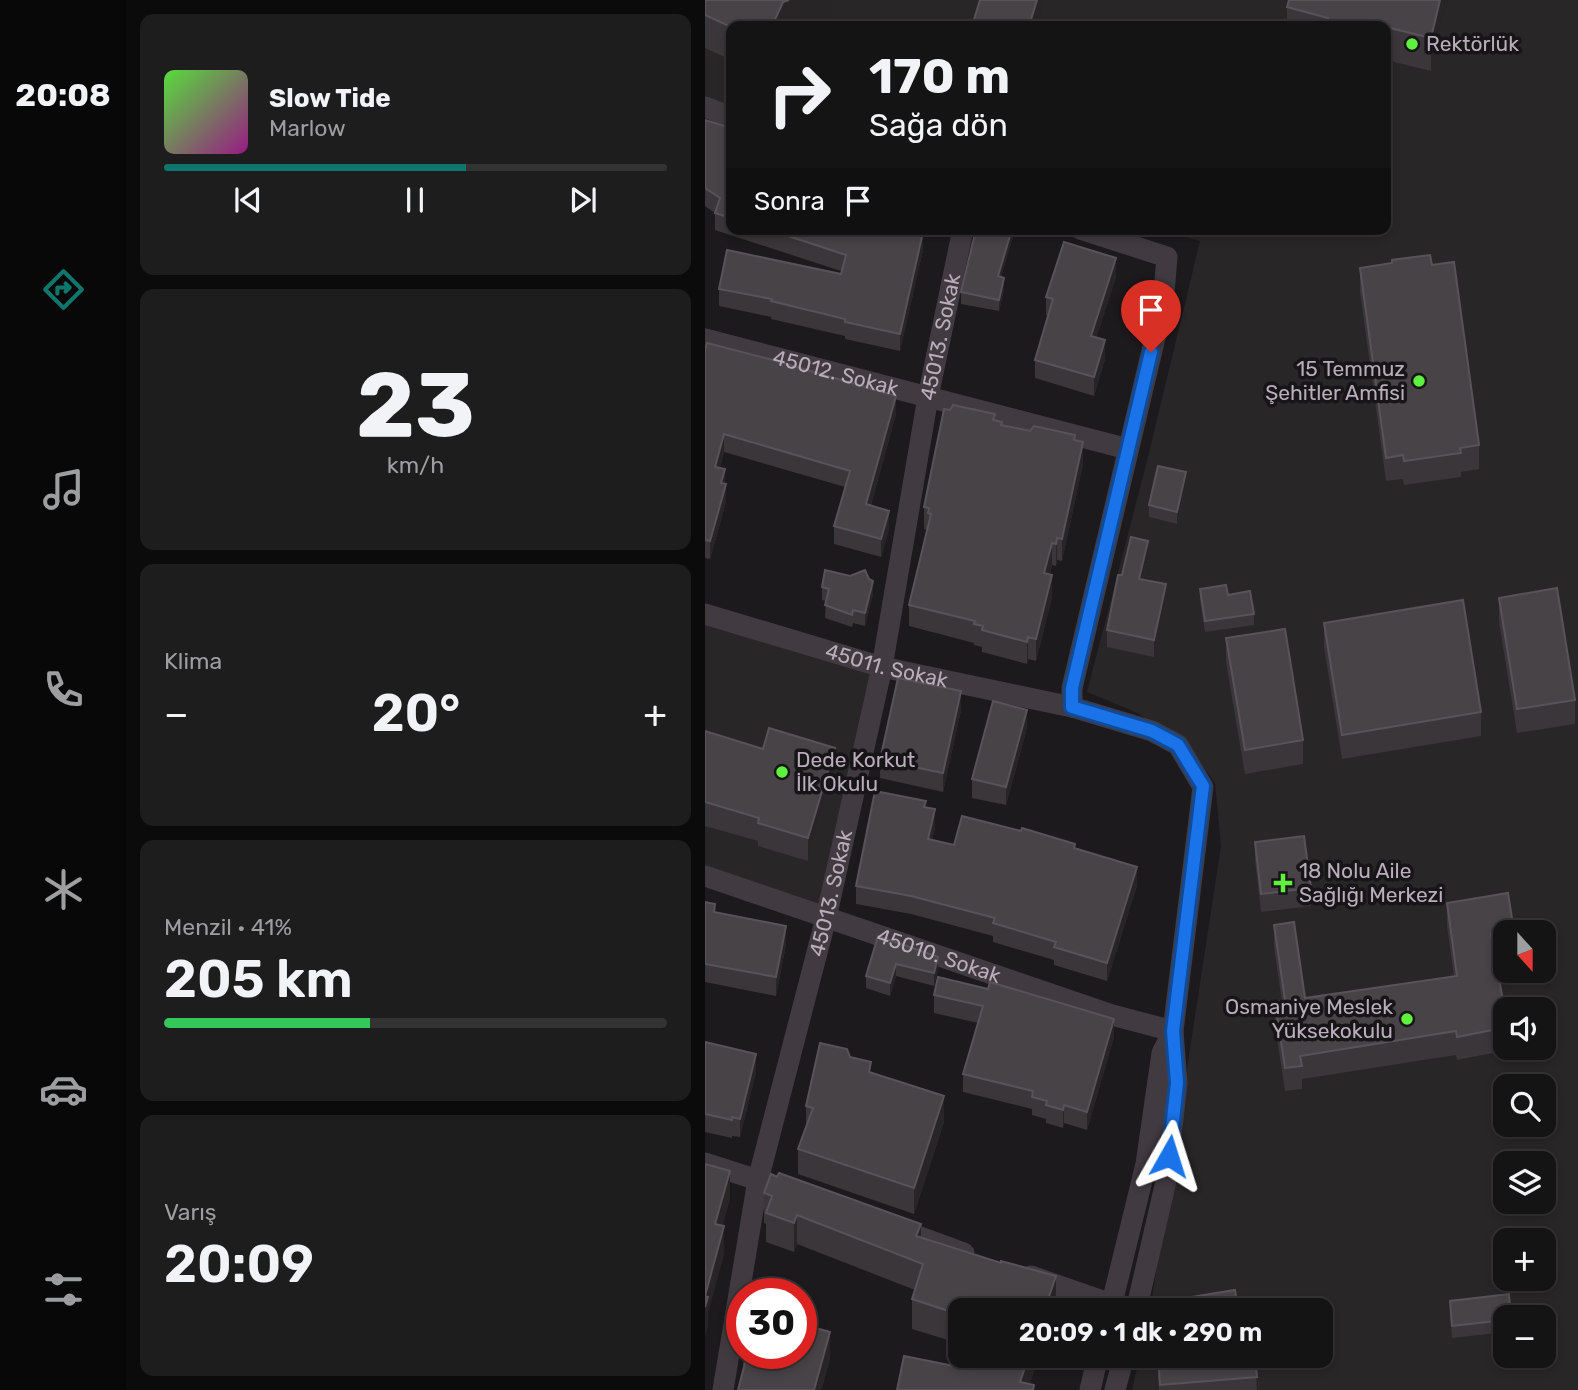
<!DOCTYPE html>
<html lang="tr">
<head>
<meta charset="utf-8">
<style>
  :root { --surface:#151415; --page:#1e1d1e; --text:#f1f3f6; --muted:#9d9ea0; --line:#343334; --accent:#0f766e }
  body { margin:0; font-family:Rubik,sans-serif; background:var(--page); color:var(--text); height:100vh; display:flex; flex-direction:column; font-size:26px; white-space:nowrap }
  * { box-sizing:border-box; margin:0 }
  p { font-size:23px; color:var(--muted) }
  .icon { flex:none; width:38px; height:38px; fill:none; stroke:currentColor; stroke-width:2; stroke-linecap:round; stroke-linejoin:round }
  .map { position:relative; flex:1; overflow:hidden }
  .drawer { display:flex; flex-direction:column; gap:14px; padding:14px; background:#0c0b0c; width:579px }
  .drawer>* { flex:none }
  .hud { position:absolute; left:21px; top:21px; width:665px; height:214px; border-radius:14px; box-shadow:0 4px 10px #0003,0 0 0 2px var(--line); background:#151415; color:var(--text); overflow:hidden }
  .needle { width:46px; rotate:159deg }
  .buttons { position:absolute; left:788px; top:920px; display:grid; gap:14px }
  .buttons a { display:grid; place-items:center; width:63px; height:63px; border-radius:14px; background:var(--surface); box-shadow:0 4px 10px #0003,0 0 0 2px var(--line); font-size:35px }
  .speed { position:absolute; left:21px; top:1278px; display:flex; gap:14px; font-size:35px; font-weight:700; text-align:center }
  .speed>* { display:grid; place-content:center; width:91px; height:91px; border-radius:50%; background:var(--surface); box-shadow:0 4px 10px #0003,0 0 0 2px var(--line); line-height:1 }
  .speed .limit { border:10px solid #d22; background:#fff; color:#111 }
  .pin { position:absolute; display:grid; place-items:center; width:60px; height:60px; color:#fff; margin:-72px -30px; border-radius:50% 50% 50% 0; rotate:-45deg; box-shadow:0 0 7px #0007 }
  .pin .icon { rotate:45deg }
  .me { position:absolute; width:77px; margin:-38px; rotate:6deg; stroke-linejoin:round; filter:drop-shadow(0 0 5px #0008) }
  .turn { display:flex; align-items:center; gap:24px; height:147px; padding:0 28px; font-size:32px }
  .turn .icon { width:91px; height:91px; stroke-width:2.5 }
  .turn b { display:block; font-size:49px; line-height:60px }
  .then { display:flex; align-items:center; height:66px; padding:0 28px; background:#0003; gap:14px; font-size:26px }
  .big { font-size:52px; font-weight:600; line-height:1.1 }
  .drawer .widget { flex:1; display:flex; flex-direction:column; justify-content:center; gap:10px; min-width:0; padding:0 24px; border-radius:14px; background:var(--page) }
  .drawer .dial { align-items:center; gap:0 }
  .dial b { font-size:91px; line-height:1 }
  .song { display:flex; align-items:center; gap:21px }
  .cover { width:84px; height:84px; border-radius:10px; background:linear-gradient(135deg,hsl(110 70% 55%),hsl(310 70% 35%)) }
  .played { height:7px; border-radius:4px; background:linear-gradient(90deg,var(--accent) 60%,var(--line) 60%) }
  .keys { display:flex; justify-content:space-around; direction:ltr }
  .heat { display:flex; justify-content:space-between; align-items:center; font-size:38px; direction:ltr }
  .charge { height:10px; border-radius:5px; background:linear-gradient(90deg,#34c759 41%,var(--line) 0) }
  .trip { position:absolute; left:243px; top:1298px; width:385px; height:70px; border-radius:14px; background:var(--surface); box-shadow:0 4px 10px #0003,0 0 0 2px var(--line); font-weight:600; line-height:70px; text-align:center }
  main { display:flex; flex:1; min-height:0 }
  .dock { display:flex; flex-direction:column; width:126px; justify-content:space-around; align-items:center; background:#080808; color:var(--muted) }
  .dock .icon { width:49px; height:49px }
  .dock .current { color:var(--accent) }
  .dock b { font-size:32px; color:var(--text) }
  .map>svg:first-child { display:block }
  .built { fill:#292628; fill-rule:evenodd }
  .lines { fill:none; stroke-linecap:round; stroke-linejoin:round }
  .minor { stroke:#413b41; stroke-width:21 }
  .wall { fill:#3a3639 }
  .shaded-wall { fill:#282527 }
  .building { fill:#474347; stroke:#595359; stroke-width:2 }
  .route-casing { stroke:#114b97; stroke-width:18 }
  .route { stroke:#1a73e8; stroke-width:12 }
  .poi-dot { fill:#5ef13d; stroke:#171517; stroke-width:2.5 }
  .labels { text-anchor:middle; stroke-width:7; stroke-linejoin:round; paint-order:stroke }
  .poi-label { font-size:21px; fill:#b9acbb; stroke:#171517; text-anchor:start }
  .street-label { font-size:21px; fill:#b9acbb; stroke:#171517 }
</style>
</head>
<body>
<main>
<nav class="dock">
<b>20:08</b>
<svg class="icon current" aria-label="directions" viewBox="0 0 24 24"><path d="M12 3l9 9-9 9-9-9zM9 14v-3h6M13 9l2 2-2 2"/></svg>
<svg class="icon" aria-label="music" viewBox="0 0 24 24"><path d="M9 18V5l10-2v13"/><circle cx="6" cy="18" r="3"/><circle cx="16" cy="16" r="3"/></svg>
<svg class="icon" aria-label="phone" viewBox="0 0 24 24"><path d="M5 4h4l2 5-3 2q2 4 5 5l2-3 5 2v4C11 20 4 13 5 4z"/></svg>
<svg class="icon" aria-label="climate" viewBox="0 0 24 24"><path d="M12 3v18M4 7l16 10M4 17L20 7"/></svg>
<svg class="icon" aria-label="car" viewBox="0 0 24 24"><path d="M5 17H2v-5l4-1 3-4h7l3 4 3 1v5h-3M9 17h6M6 11h13"/><circle cx="7" cy="17" r="2"/><circle cx="17" cy="17" r="2"/></svg>
<svg class="icon" aria-label="filters" viewBox="0 0 24 24"><path d="M4 7h16M4 17h16"/><circle cx="9" cy="7" r="2"/><circle cx="15" cy="17" r="2"/></svg>
</nav>
<section class="drawer">
<div class="widget">
<div class="song"><i class="cover"></i><div><b>Slow Tide</b><p>Marlow</p></div></div>
<div class="played"></div>
<div class="keys"><svg class="icon" aria-label="previous" viewBox="0 0 24 24"><path d="M18 5L8 12l10 7zM5 5v14"/></svg><svg class="icon" aria-label="pause" viewBox="0 0 24 24"><path d="M8 5v14M16 5v14"/></svg><svg class="icon" aria-label="next" viewBox="0 0 24 24"><path d="M6 5l10 7-10 7zM19 5v14"/></svg></div>
</div>
<div class="widget dial"><b>23</b><p>km/h</p></div>
<div class="widget"><p>Klima</p>
<div class="heat"><a>−</a><b class="big">20°</b><a>+</a></div>
</div>
<div class="widget"><p>Menzil · 41%</p><b class="big">205 km</b><div class="charge"></div></div>
<div class="widget"><p>Varış</p><b class="big">20:09</b></div>
</section>
<div class="map">
<svg width="873" height="1390" viewBox="0 0 873 1390">
  <rect width="100%" height="100%" fill="#1c1a1c"/>
  <!-- built -->
  <path class="built" d="M0,0H873V1390H427L435,1356H616V1311H445L516,846L510,783L479,740L428,711L382,692L442,461L495,241L456,229H681V26H26V106L0,97ZM800,933H838V971H800ZM800,1010H838V1048H800ZM800,1087H838V1125H800ZM800,1164H838V1202H800ZM800,1241H838V1279H800ZM800,1318H838V1356H800Z
    M0,614L177,667L121,918L0,876Z"/>
  <g class="lines">
    <!-- minor -->
    <g class="minor">
      <path d="M0,107L26,117"/>
      <path d="M375,229L462,257L458,304L367,688V707L447,731L473,745L498,787L468,1031L472,1083L461,1181L431,1311"/>
      <path id="s1" d="M0,339L423,449"/>
      <path id="s2" d="M0,614L177,667L367,707"/>
      <path id="s3" d="M0,876L407,1015L468,1031"/>
      <path d="M0,1163L65,1184"/>
      <path d="M191,1228L259,1253"/>
      <path d="M326,1276L406,1304"/>
      <path d="M405,1311L441,1164L457,1053L466,1036"/>
      <path id="s4" d="M18,1390L53,1180L121,918L177,667L223,397L258,229"/>
      <path d="M385,1390L393,1356"/>
      <path d="M410,1390L419,1356"/>
    </g>
  </g>
  <!-- wall -->
  <path class="wall" d="M0,0H127V19L105,26H26V60L0,48Z
    M744,0L726,71L685,61L681,78V26H582V7Z
    M0,120L26,128V229H203L218,250L195,351L140,339V336L66,319V317L14,306V289L136,274V271L10,230V213L0,206Z
    M309,229V233L296,277L299,289L294,311L256,304V292Z
    M727,265L774,445V469L756,472V477L699,485L698,479L681,481L655,292V268Z
    M411,277L391,338L400,359L389,396L330,378V360L343,316L341,315V297Z
    M0,347L191,414L166,505L184,529L176,557L129,544V526L140,487L19,452L15,468L20,484L21,502L5,559L0,558Z
    M290,420L297,425L370,441L378,464L357,561L352,560L351,566L347,565L345,574L347,597L331,661L323,659L322,664L277,652V647L269,645V643L204,626V605L222,530L219,529V507Z
    M481,485L472,524L444,517V505Z
    M443,558L438,580L461,601L449,657L402,647V630L417,575Z
    M117,587L168,594L160,626L148,623L147,627L120,618L121,601L117,600Z
    M495,589L523,595L549,614V625L500,632L495,600Z
    M794,598L870,700V724L812,733L794,622Z
    M619,623L776,712V736L637,759L619,647Z
    M521,638L598,740V764L540,774L521,662Z
    M256,710L238,792L175,778V760Z
    M322,728L301,805L267,798V779Z
    M0,731L130,772L103,861L53,846V841L0,826Z
    M221,807L230,828L227,840L249,845L370,848L432,885L402,981L349,965V960L288,942V936L206,914L151,904V886Z
    M550,842L606,888V906L556,912L550,860Z
    M803,893L809,933H800V955L790,957L800,1012V1036L793,1037V1052L752,1060L751,1055L597,1079V1089L580,1091L570,1025V1002L577,1001L569,948V925L600,998L749,976L742,926V903Z
    M0,902L10,912L81,944L71,996L0,982Z
    M173,936L233,969L229,986L191,976L185,996L161,988V976Z
    M229,995L409,1037L382,1130L359,1123L358,1128L341,1123V1119L327,1115V1109L258,1092V1074L273,1023L229,1013Z
    M0,1042L51,1072L35,1137L27,1136V1138L0,1132Z
    M145,1057L239,1122L209,1214L93,1174V1149L101,1127V1106Z
    M59,1193L216,1238L351,1306L349,1311H256V1344L207,1329V1299L210,1290L92,1244L89,1252L61,1242V1224L59,1223Z
    M745,1301L800,1318V1332L747,1338L745,1313Z
    M452,1356H550L552,1390H454Z
    M38,1358L125,1359L116,1390H33L38,1373Z"/>
  <!-- shaded-wall -->
  <path class="shaded-wall" d="M84,0H127V19L105,26H67L78,2Z
    M332,0H339V3L331,26H324Z
    M735,0H744L726,71V38Z
    M685,28V61L681,78V45Z
    M307,229H309V233L293,288V276Z
    M218,232V250L195,351V334Z
    M411,258V277L386,355V336Z
    M299,278V289L294,311V300Z
    M400,340V359L389,396V377Z
    M191,396V414L161,522V504Z
    M19,434V452L10,485V467Z
    M378,442V464L357,561V539Z
    M20,469V487L16,483Z
    M481,472V485L472,524V512Z
    M21,484V502L5,559V541Z
    M184,511V529L176,557V539Z
    M352,538V560L351,566V544Z
    M443,541V558L434,596V579Z
    M347,543V565L339,595V573Z
    M347,575V597L331,661V639Z
    M168,581V594L160,626V613Z
    M461,584V601L449,657V640Z
    M323,637V659L322,664V642Z
    M256,691V710L238,792V773Z
    M322,710V728L301,805V787Z
    M130,748V772L103,861V838Z
    M230,809V828L223,857V839Z
    M432,867V885L402,981V963Z
    M81,926V944L71,996V977Z
    M233,957V969L229,986V973Z
    M191,964V976L185,996V983Z
    M409,1019V1037L382,1130V1112Z
    M51,1054V1072L35,1137V1119Z
    M239,1096V1122L209,1214V1188Z
    M359,1105V1123L358,1128V1110Z
    M25,1171V1200L10,1253V1224Z
    M92,1215V1244L89,1252V1223Z
    M216,1224V1254L211,1236Z
    M19,1226V1255L3,1313V1326L0,1336V1296Z
    M351,1276V1306L349,1311H339Z
    M125,1332V1359L116,1390H109Z
    M324,1356H334L323,1390L315,1382Z"/>
  <!-- building -->
  <path class="building" d="M0,0H84L78,2L67,26L26,27L0,15Z
    M275,0H332L324,26H267Z
    M584,0H735L726,38L685,28L681,45V26H621L623,18L582,7Z
    M0,120L26,128V218L10,213L15,198L0,188Z
    M62,229H203L218,232L195,334L140,322V319L66,301L67,299L14,289L22,250L136,274L141,255Z
    M271,229H307L293,276L299,278L294,300L256,292Z
    M359,242L411,258L386,336L400,340L389,377L330,360L348,299L341,297Z
    M725,255L727,265L749,262L774,445L755,448L756,453L699,461L698,455L681,458L655,268L687,263V260Z
    M2,343L68,360L191,396L161,504L184,511L176,539L129,526L145,471L19,434L10,467L20,469L16,483L21,484L5,541L0,540V347H1Z
    M248,405L290,414L288,420L297,422L296,425L325,431L329,426L370,435L369,440L378,442L357,539L352,538L351,544L347,543L339,573L347,575L331,639L323,637L322,642L277,630L278,626L269,624L270,621L204,605L226,514L223,513L224,508L219,507L239,409L245,410Z
    M453,466L481,472L472,512L444,505Z
    M426,537L443,541L434,579L461,584L449,640L402,630L413,575H417Z
    M120,570L145,576L160,570L164,579L168,581L160,613L148,610L147,615L120,605L124,589L117,587Z
    M521,585L523,595L545,591L549,614L500,621L495,589Z
    M852,588L870,700L812,709L794,598Z
    M758,600L776,712L637,735L619,623Z
    M580,629L598,740L540,750L521,638Z
    M193,678L256,691L238,773L175,760Z
    M288,701L322,710L301,787L267,779Z
    M64,728L130,748L103,838L53,823L54,818L0,802V731L58,749Z
    M170,791L221,801L219,807L230,809L223,839L249,845L257,816L316,831L317,828L370,844L369,848L432,867L402,963L349,947L351,942L288,923L290,918L206,896L151,886Z
    M599,836L606,888L556,894L550,842Z
    M803,893L809,931L786,934L800,1012L791,1014L793,1029L752,1037L751,1031L595,1056L597,1066L580,1068L570,1002L580,1000L569,925L589,922L600,998L752,976L742,903Z
    M0,902L10,904L9,912L81,926L71,977L0,964Z
    M173,936L233,957L229,973L191,964L185,983L161,976Z
    M233,977L283,989L285,982L409,1019L382,1112L359,1105L358,1110L341,1105L342,1101L327,1097L328,1091L258,1074L278,1006L229,995Z
    M0,1042L51,1054L35,1119L27,1117V1120L0,1114Z
    M115,1043L142,1049L145,1057L166,1062L164,1072L239,1096L209,1188L93,1149L108,1108L101,1106Z
    M0,1164L25,1171L10,1224L19,1226L0,1296Z
    M74,1173L216,1224L211,1236L296,1263V1261L351,1276L339,1311H256V1315L207,1299L218,1264L92,1215L89,1223L61,1213L67,1196L59,1193L66,1174L72,1177Z
    M530,1290L533,1311H463L462,1301Z
    M804,1294L806,1318H800V1320L747,1326L745,1301Z
    M0,1296L3,1297L0,1307Z
    M96,1324L125,1332L109,1390H33L41,1359L38,1358L39,1353H96Z
    M199,1356L264,1369L267,1356H324L315,1382L329,1385L328,1390H192Z
    M453,1356H550L552,1377L455,1385Z"/>
  <g class="lines">
    <!-- route casing -->
    <g class="route-casing">
      <path id="route" d="M446,352L367,688V707L447,731L473,745L498,786L468,1031L472,1083L464,1156"/>
    </g>
    <!-- route -->
    <use href="#route" class="route"/>
  </g>
  <!-- markers -->
  <g class="poi-dot">
    <circle cx="707" cy="44" r="7"/>
    <circle cx="714" cy="381" r="7"/>
    <circle cx="77" cy="772" r="7"/>
    <path d="M574.5 872.5h7v7h7v7h-7v7h-7v-7h-7v-7h7z"/>
    <circle cx="702" cy="1019" r="7"/>
  </g>
  <g class="labels">
    <!-- poi labels -->
    <g class="poi-label">
      <text x="721" y="51">Rektörlük</text>
      <text x="700" y="376" text-anchor="end">15 Temmuz<tspan x="700" dy="24">Şehitler Amfisi</tspan></text>
      <text x="91" y="767">Dede Korkut<tspan x="91" dy="24">İlk Okulu</tspan></text>
      <text x="594" y="878">18 Nolu Aile<tspan x="594" dy="24">Sağlığı Merkezi</tspan></text>
      <text x="688" y="1014" text-anchor="end">Osmaniye Meslek<tspan x="688" dy="24">Yüksekokulu</tspan></text>
    </g>
    <!-- street labels -->
    <g class="street-label">
      <text dy="7" stroke="none"><textPath href="#s4" startOffset="1076">45013. Sokak</textPath></text>
      <text dy="7" stroke="none"><textPath href="#s1" startOffset="135">45012. Sokak</textPath></text>
      <text dy="7" stroke="none"><textPath href="#s2" startOffset="189">45011. Sokak</textPath></text>
      <text dy="7" stroke="none"><textPath href="#s4" startOffset="509">45013. Sokak</textPath></text>
      <text dy="7" stroke="none"><textPath href="#s3" startOffset="247">45010. Sokak</textPath></text>
    </g>
  </g>
</svg>
<div class="buttons">
<a><svg class="needle" viewBox="-14 -14 28 28"><path d="M0-13l5 13h-10z" fill="#e53935"/><path d="M0 13l5-13h-10z" fill="#9d9ea0"/></svg></a>
<a><svg class="icon" aria-label="sound" viewBox="0 0 24 24"><path d="M4 9h4l5-4v14l-5-4H4zM17 9q2 3 0 6"/></svg></a>
<a><svg class="icon" aria-label="search" viewBox="0 0 24 24"><circle cx="10" cy="10" r="6"/><path d="M15 15l6 6"/></svg></a>
<a><svg class="icon" aria-label="layers" viewBox="0 0 24 24"><path d="M12 4l9 5-9 5-9-5zM3 14l9 5 9-5"/></svg></a>
<a>+</a>
<a>−</a>
</div>
<div class="speed"><div class="limit">30</div></div>
<div class="pin" style="left:446px;top:352px;background:#d93025"><svg class="icon" aria-label="arrive" viewBox="0 0 24 24"><path d="M6 21V4h12l-3 4 3 4H6"/></svg></div>
<svg class="me" style="left:464px;top:1156px" viewBox="-20 -20 40 40"><path d="M0-17L14 15 0 8-14 15z" fill="#1a73e8" stroke="#fff" stroke-width="4"/></svg>
<div class="trip">20:09 · 1 dk · 290 m</div>
<div class="hud">
<div class="turn"><svg class="icon" aria-label="right" viewBox="0 0 24 24"><path d="M7 20v-9h11M14 6l5 5-5 5"/></svg><div><b>170 m</b>Sağa dön</div></div>
<div class="then">Sonra<svg class="icon" aria-label="arrive" viewBox="0 0 24 24"><path d="M6 21V4h12l-3 4 3 4H6"/></svg></div>
</div>
</div>
</main>
</body>
</html>
